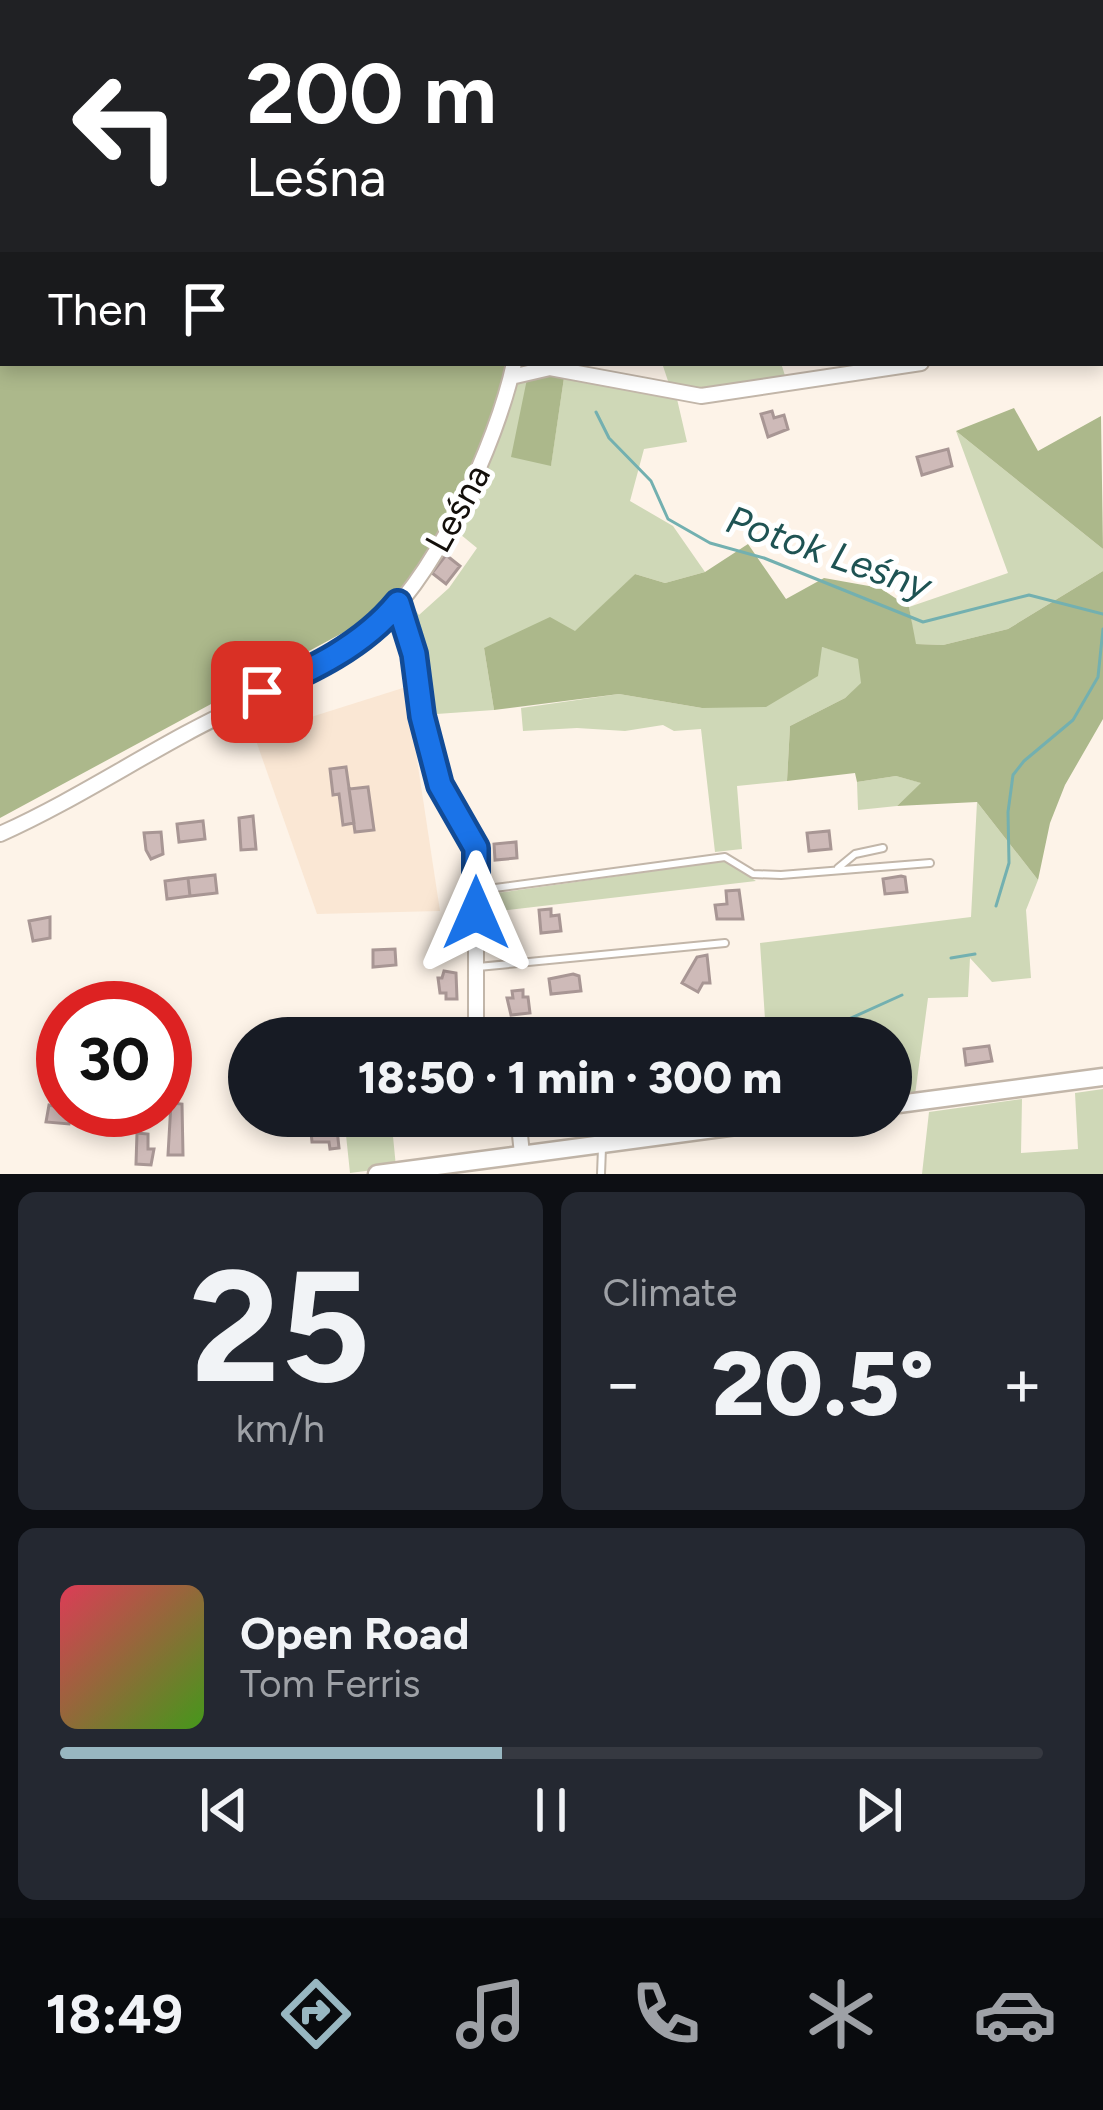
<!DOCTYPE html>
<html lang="en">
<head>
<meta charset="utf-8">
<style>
  :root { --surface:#171b24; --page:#242831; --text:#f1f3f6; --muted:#9ea1a6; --line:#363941; --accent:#98b7c1 }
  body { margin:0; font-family:Figtree,sans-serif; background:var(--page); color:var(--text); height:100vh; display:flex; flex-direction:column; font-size:45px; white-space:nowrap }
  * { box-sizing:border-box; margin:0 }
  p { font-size:39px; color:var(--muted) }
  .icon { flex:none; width:66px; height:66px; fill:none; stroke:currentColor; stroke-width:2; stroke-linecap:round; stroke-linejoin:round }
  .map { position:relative; height:1174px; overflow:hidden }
  .sheet { display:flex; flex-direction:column; gap:18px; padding:18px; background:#0d0f14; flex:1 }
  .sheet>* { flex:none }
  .top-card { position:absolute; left:0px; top:0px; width:1104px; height:366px; box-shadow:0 6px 18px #0003; background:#202124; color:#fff; overflow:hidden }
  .speed { position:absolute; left:36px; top:981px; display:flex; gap:24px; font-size:60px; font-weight:700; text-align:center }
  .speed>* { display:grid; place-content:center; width:156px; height:156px; border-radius:50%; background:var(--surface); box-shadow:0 6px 18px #0003; line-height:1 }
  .speed .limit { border:18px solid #d22; background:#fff; color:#111 }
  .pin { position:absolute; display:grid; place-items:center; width:102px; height:102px; color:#fff; margin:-51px; border-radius:24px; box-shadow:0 6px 18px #0006 }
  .me { position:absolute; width:132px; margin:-66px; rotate:0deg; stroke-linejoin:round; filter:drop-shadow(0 0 9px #0008) }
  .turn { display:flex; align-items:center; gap:42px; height:252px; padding:0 48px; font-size:54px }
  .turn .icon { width:156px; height:156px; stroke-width:2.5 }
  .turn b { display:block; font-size:84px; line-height:102px }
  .then { display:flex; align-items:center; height:114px; padding:0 48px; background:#0003; gap:24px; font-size:45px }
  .big { font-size:90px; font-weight:800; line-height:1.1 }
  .sheet .tile { flex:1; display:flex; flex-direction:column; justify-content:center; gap:18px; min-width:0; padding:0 42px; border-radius:18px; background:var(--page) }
  .sheet .dial { align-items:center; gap:0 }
  .dial b { font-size:156px; line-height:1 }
  .song { display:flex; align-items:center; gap:36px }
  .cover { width:144px; height:144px; border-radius:18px; background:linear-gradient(135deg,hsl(350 70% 55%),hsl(100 70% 35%)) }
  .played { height:12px; border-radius:6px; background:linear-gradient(90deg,var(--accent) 45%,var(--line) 45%) }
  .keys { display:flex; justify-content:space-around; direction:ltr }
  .heat { display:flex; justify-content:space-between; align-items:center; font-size:66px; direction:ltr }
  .sheet .tiles { flex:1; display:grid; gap:18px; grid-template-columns:1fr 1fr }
  .tile:last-child { grid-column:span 2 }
  .trip { position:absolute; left:228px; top:1017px; width:684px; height:120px; border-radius:60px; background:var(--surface); box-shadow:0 6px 18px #0003; font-weight:800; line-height:120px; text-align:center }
  .dock { display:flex; height:192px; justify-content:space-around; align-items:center; background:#090b0e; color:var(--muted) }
  .dock .icon { width:84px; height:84px }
  .dock .active { color:var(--accent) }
  .dock b { font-size:54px; color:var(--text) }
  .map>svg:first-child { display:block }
  .built { fill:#fae7d4 }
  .green { fill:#cfd8b7 }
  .forest { fill:#acb88b }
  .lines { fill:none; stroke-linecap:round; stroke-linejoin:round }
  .stream { stroke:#73b0b0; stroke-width:3 }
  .building { fill:#cebab8; stroke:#a89694; stroke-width:3 }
  .service-casing { stroke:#c2b6a9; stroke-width:10 }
  .minor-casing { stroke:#c2b6a9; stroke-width:18 }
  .tertiary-casing { stroke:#c2b6a9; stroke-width:21 }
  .service { stroke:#fff; stroke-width:6 }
  .minor { stroke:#fff; stroke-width:14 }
  .tertiary { stroke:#fff; stroke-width:16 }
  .route-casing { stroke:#114b97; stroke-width:30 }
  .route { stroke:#1a73e8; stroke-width:21 }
  .labels { text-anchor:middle; stroke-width:10; stroke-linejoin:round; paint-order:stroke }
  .street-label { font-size:36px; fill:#130f0a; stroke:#fff }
  .water-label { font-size:39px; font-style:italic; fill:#1e5353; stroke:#fff }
</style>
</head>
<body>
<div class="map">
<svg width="1103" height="1174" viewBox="0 0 1103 1174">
  <rect width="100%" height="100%" fill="#fdf3e8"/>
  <!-- built -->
  <path class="built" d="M406,687L440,911L317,914L254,735Z"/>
  <!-- green -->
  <path class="green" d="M662,363H781L787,382L696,391L670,387Z
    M565,371L677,399L687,442L644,449L630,501L673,526L705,572L665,583L635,574L575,632L484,648L494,710L422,715L404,595L419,615L449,588L477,548L449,525L511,377L528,374L551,465Z
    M956,431L1103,549V571L1008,629L943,645L915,644L909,607L1008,573Z
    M822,647L859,658L862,683L845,698L790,726L787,781L737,786L742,849L715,852L701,729L674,731L663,725L625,731L577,728L523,731L521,708L619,694L702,708Z
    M896,776L922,783L897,806L858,810L857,782Z
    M977,802L1038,880L1026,910L1031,978L992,982L970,958L968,997L928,998L915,1095L891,1099V1038H793L792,1019H765L760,943L971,917Z
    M725,861L756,881L482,913V899L497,893Z
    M1103,1089V1174H922L929,1112L1022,1099L1021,1153L1078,1149L1075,1093Z
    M344,1116H391L396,1167L350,1173Z"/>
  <!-- forest -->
  <path class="forest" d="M0,0H599L3,3V363H514L490,446L398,603L0,818Z
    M565,371L551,466L511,457L528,374Z
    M1014,408L1038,451L1101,416L1103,549L956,431Z
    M748,544L786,599L824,578L880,588L909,607L916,644L943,645L1008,629L1103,571V719L1065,785L1050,823L1038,880L977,802L897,806L921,783L896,776L857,782L855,773L787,781L790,726L845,698L861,683L858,659L822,647L818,676L766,707L702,708L619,694L494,710L484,648L550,617L575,631L635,574L665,583L705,572Z"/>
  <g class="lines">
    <!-- stream -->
    <path class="stream" d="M0,133L3,141
      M596,412L609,438L651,481L668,519L710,543L764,558L923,622L1029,595L1103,614
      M996,906L1009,863L1008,812L1013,775L1024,761L1073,720L1098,677L1103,629
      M951,958L975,954
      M799,1038L829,1028L902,995"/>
  </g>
  <!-- building -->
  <path class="building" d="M772,411L774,418L784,415L788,429L768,437L761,414Z
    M948,449L952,466L922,475L917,457Z
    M446,555L460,566L446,584L432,573Z
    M346,767L354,823L343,825L339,794L333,795L330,769Z
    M368,787L374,830L355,832L349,789Z
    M253,816L256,849L241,850L239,818Z
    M203,821L205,839L179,842L177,824Z
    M829,831L831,849L809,851L807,833Z
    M161,832L163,854L151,859L146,850L144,833Z
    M516,842L517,858L495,860L494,844Z
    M215,875L217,893L190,896L188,878Z
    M901,876L905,877L907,892L885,894L883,879Z
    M188,878L190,896L167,899L165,881Z
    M739,890L743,919H717L715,905L727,904L726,891Z
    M551,909V916L559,915L561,931L541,933L539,910Z
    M50,917V938L33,941L29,921Z
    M395,949L396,965L373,967V950Z
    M707,955L710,983H703L698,992L682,983L697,957Z
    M444,971L456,973L457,999H446V993H440L438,978H442Z
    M573,974L579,976L581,991L551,994L549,979Z
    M523,990V997H528L530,1013L511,1015L507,998H513L512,991Z
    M989,1046L992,1061L966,1065L964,1049Z
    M171,1103L182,1104L183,1155H168Z
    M49,1105L71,1110L69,1124L46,1122Z
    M475,1116H510L511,1131L477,1134Z
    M325,1117V1124L333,1123L334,1129H337L339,1148L330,1149L329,1142H312L311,1132H317L316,1118Z
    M137,1133L148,1134V1149H154L151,1165L136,1164Z"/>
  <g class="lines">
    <!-- service casing -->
    <g class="service-casing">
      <path id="service" d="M613,3V0
        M1101,354H1103
        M838,868L855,854L883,848
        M480,890L725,857L753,874L781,875L930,863
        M478,967L725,943
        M601,1174L602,1148"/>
    </g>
    <!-- minor casing -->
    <g class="minor-casing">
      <path id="minor" d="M924,0V3
        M1083,3L1095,0
        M511,377L550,368L701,396L921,363
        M398,603L414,654L422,715L440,785L476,849V1038
        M0,834C63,806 124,767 185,734C245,701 315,675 369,633C434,582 497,443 514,363
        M518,1116L522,1154"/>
    </g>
    <!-- tertiary casing -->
    <g class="tertiary-casing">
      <path id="tertiary" d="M891,1105L1103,1077
        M377,1174L813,1116"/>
    </g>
    <!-- service -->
    <use href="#service" class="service"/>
    <!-- minor -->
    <use href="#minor" class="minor"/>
    <!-- tertiary -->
    <use href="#tertiary" class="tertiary"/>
  </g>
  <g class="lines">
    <!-- route casing -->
    <g class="route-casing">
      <path id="route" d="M262,692C311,670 363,646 398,603L414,654L422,716L440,785L476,848V913"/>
    </g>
    <!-- route -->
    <use href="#route" class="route"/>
  </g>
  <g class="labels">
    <!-- street labels -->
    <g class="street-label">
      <text transform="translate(457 508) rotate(-61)" y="13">Leśna</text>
    </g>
    <!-- water labels -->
    <g class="water-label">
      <text transform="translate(829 552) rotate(19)" y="14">Potok Leśny</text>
    </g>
  </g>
</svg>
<div class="speed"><div class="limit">30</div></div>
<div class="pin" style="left:262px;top:692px;background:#d93025"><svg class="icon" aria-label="arrive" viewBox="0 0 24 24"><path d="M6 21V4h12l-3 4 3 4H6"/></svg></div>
<svg class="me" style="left:476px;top:913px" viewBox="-20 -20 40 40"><path d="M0-17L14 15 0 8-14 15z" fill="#1a73e8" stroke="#fff" stroke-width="4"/></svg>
<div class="trip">18:50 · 1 min · 300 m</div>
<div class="top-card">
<div class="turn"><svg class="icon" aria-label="left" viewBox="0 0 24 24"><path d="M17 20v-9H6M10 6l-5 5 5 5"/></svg><div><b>200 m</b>Leśna</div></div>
<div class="then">Then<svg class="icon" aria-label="arrive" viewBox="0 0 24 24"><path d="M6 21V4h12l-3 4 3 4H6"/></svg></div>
</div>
</div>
<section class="sheet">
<div class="tiles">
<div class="tile dial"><b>25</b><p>km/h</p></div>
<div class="tile"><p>Climate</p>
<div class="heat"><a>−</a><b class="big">20.5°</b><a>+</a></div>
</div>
<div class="tile">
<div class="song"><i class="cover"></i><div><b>Open Road</b><p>Tom Ferris</p></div></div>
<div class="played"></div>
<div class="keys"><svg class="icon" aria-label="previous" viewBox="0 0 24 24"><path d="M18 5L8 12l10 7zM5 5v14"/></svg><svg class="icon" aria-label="pause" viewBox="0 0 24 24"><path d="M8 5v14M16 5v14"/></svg><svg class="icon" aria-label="next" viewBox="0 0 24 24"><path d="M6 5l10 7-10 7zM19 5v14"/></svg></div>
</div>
</div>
</section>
<nav class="dock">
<b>18:49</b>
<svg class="icon active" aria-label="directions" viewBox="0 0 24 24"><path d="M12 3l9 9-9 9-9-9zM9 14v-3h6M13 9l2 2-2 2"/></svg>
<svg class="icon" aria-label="music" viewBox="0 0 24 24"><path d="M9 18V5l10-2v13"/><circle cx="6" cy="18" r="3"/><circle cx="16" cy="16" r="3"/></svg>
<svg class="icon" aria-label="phone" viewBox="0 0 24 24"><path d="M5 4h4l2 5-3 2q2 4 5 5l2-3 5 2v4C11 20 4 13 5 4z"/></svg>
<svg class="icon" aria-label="climate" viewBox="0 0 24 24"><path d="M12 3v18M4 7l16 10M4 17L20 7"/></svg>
<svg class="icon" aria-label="car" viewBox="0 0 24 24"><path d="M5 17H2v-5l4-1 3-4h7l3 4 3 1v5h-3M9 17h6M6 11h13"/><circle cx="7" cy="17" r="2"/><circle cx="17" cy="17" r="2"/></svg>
</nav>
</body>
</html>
